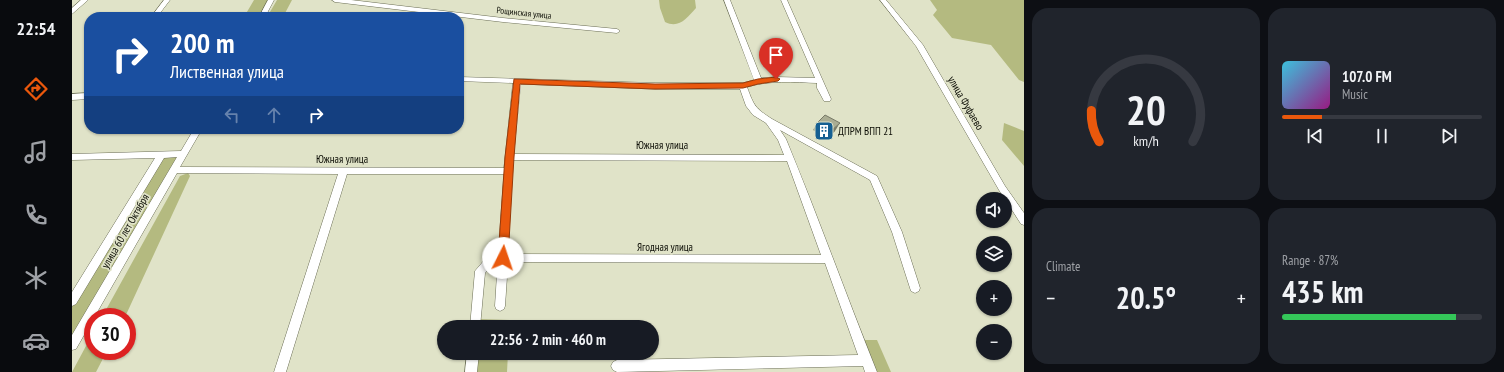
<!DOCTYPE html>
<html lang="en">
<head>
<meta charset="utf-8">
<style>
  :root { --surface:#171b24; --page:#20242c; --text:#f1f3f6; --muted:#9ea1a6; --line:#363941; --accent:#ea580c }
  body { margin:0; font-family:"PT Sans Narrow",sans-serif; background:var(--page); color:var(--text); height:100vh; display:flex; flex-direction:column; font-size:15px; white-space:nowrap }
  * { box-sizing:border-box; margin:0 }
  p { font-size:13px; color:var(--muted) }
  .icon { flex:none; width:22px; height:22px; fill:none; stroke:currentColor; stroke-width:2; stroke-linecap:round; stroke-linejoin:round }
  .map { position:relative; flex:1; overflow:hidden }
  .sheet { display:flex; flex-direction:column; gap:8px; padding:8px; background:#0d0f14; width:480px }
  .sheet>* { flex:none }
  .guide { position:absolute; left:12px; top:12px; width:380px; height:122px; border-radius:16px; box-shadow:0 1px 3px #0004; background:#1a4fa0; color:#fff; overflow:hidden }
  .buttons { position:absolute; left:904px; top:192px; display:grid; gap:8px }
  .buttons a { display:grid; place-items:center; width:36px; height:36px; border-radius:50%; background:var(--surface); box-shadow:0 1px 3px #0004; font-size:20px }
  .speed { position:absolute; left:12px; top:308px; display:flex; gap:8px; font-size:20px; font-weight:700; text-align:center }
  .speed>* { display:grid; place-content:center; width:52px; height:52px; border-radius:50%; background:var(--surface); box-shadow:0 1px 3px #0004; line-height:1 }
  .speed .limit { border:6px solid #d22; background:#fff; color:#111 }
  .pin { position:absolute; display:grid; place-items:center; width:34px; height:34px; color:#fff; margin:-41px -17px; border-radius:50% 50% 50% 0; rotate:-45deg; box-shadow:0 0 4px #0007 }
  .pin .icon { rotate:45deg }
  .me { position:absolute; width:44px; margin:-22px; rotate:4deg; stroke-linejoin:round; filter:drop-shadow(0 0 3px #0008) }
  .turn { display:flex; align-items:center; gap:14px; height:84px; padding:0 20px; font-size:18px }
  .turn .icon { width:52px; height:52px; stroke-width:2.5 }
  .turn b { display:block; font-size:28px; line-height:34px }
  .lanes { display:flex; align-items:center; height:38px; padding:0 20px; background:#0003; justify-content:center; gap:20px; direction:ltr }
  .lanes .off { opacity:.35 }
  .big { font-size:30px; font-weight:700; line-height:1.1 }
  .sheet .tile { flex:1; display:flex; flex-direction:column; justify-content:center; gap:6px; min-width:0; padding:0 14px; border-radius:16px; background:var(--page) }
  .sheet .dial { align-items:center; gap:0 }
  .dial svg { height:104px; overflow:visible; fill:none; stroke:var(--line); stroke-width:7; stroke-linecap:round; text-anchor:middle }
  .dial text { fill:var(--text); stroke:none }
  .song { display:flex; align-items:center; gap:12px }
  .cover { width:48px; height:48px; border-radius:6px; background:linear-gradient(135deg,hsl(190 70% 55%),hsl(310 70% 35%)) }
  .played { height:4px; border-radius:2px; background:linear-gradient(90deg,var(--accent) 20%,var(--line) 20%) }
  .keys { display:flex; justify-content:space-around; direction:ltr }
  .heat { display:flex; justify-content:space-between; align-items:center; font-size:22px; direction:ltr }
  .charge { height:6px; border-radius:3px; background:linear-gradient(90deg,#34c759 87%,var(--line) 0) }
  .sheet .tiles { flex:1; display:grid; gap:8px; grid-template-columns:repeat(2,1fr) }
  .trip { position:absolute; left:365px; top:320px; width:222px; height:40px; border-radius:20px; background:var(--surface); box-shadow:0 1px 3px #0004; font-weight:700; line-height:40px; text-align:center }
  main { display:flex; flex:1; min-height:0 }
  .tabs { display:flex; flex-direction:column; width:72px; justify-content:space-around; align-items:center; background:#090b0e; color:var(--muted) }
  .tabs .icon { width:28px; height:28px }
  .tabs .active { color:var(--accent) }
  .tabs b { font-size:18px; color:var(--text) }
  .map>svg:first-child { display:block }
  .green { fill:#b4ba80 }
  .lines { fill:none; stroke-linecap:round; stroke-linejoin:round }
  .minor-casing { stroke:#6b6e56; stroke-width:1 }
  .minor { fill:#fff; fill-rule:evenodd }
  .wall { fill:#92957e }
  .shaded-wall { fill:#777967 }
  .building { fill:#aaad93; stroke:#777967 }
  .route { fill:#ea580c; stroke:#983908 }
  .labels { text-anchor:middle; stroke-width:3.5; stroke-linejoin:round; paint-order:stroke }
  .far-street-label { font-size:9px; fill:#0c0d05; stroke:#e0e3c8 }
  .street-label { font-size:11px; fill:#0c0d05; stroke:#e0e3c8 }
  .poi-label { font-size:11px; fill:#0c0d05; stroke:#e0e3c8; text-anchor:start }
</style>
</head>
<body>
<main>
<nav class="tabs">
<b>22:54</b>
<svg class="icon active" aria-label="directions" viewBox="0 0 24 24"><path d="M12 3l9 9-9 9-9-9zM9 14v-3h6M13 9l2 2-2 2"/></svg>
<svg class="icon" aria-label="music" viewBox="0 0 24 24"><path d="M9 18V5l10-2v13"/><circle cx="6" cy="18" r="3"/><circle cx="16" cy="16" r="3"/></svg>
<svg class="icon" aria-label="phone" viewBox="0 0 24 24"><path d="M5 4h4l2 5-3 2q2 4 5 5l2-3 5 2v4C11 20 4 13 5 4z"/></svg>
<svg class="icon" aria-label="climate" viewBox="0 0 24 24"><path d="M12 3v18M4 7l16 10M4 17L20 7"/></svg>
<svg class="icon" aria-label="car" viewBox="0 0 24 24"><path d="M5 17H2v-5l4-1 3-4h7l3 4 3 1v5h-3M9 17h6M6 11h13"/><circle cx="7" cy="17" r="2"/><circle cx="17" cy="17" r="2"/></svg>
</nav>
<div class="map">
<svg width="952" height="372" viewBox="0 0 952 372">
  <rect width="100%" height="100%" fill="#e0e3c8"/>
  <!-- green -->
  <path class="green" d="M182,0H196L186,17H172Z
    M205,0H220L211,17H195Z
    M587,0H623L624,8C615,18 607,29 593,22L588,8Z
    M858,0H952V82L947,80L919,45L880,38L861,15L865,10Z
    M932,123L952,131V166L930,140Z
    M103,153L105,157L0,337V303L93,156Z
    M116,173L118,176L53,317H30L108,176Z
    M407,319L438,320V327H406Z
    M21,333V351H35L24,372H0Z
    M788,340H805L819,372H801Z
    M404,353H436L435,372H402Z"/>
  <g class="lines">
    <!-- minor casing -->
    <g class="minor-casing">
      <path id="minor" d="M9,0H16L0,14V8Z
        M92,0H98L85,17H79Z
        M196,0H202L193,17H187Z
        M260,0H279L431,18L545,29L548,31L545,33L431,22L263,2Z
        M652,0H658L689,78L704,77L743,78L709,0H715L759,99L758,101H752L745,88V83C721,82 698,80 675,87C682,106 683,108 700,119L805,176L830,232L848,288L847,291L843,293L839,291L838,288L820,232L798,180L708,130L714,139C746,216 774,295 805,372H793L791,366L545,372L541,370L539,366L541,362L545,360L786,355L753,263L436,262L433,306L432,309L428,311L424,309L423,306L426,258L413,273L408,327H398L403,271L427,243L432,174H275L214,372H202L266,174L105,173L4,349L0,350V335L105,157L92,158L4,304L0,306V292L83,158L0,160V154L109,151L122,129H130L108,167L432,168L441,83L387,81V77L583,83H671L682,80ZM449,84L583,89H668L674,106L681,115L694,123L706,140L712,155L442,154ZM441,160L715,161L749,255L436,254Z
        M808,0H814L851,45L933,186L952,213V225L949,224L927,190L844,46Z
        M17,93V99L0,100V94Z
        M395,353H407L405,372H393Z"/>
    </g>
    <!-- minor -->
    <use href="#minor" class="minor"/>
  </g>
  <!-- wall -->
  <path class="wall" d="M746,122L763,131L756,138L741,130Z"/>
  <!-- shaded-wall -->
  <path class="shaded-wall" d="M768,123L763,131L756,138L760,130Z"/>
  <!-- building -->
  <path class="building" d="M753,115L768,123L760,130L746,122Z"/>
  <!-- route -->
  <path class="route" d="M704,77L708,79L706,81L686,84L671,88L583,89L448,84L442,157L436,258L434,261L431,263L427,261L426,258L433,157L442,79L583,84L671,83L686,79Z"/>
  <!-- icons -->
  <defs>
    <g id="building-square" transform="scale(1)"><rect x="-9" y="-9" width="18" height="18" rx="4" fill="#155f92" stroke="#e0e3c8"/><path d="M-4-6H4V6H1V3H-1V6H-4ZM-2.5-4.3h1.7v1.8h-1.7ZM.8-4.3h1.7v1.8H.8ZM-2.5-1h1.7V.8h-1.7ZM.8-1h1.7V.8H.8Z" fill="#fff"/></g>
  </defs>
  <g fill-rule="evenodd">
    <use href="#building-square" x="752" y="131"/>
  </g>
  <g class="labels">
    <!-- far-street labels -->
    <g class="far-street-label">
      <text transform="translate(452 13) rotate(6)" y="3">Рощинская улица</text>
    </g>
    <!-- street labels -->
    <g class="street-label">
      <text transform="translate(894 103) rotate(60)" y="4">улица Фуфаево</text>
      <text x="590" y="149">Южная улица</text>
      <text x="270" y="163">Южная улица</text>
      <text transform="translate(53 231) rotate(-60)" y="4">улица 60 лет Октября</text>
      <text x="593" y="251">Ягодная улица</text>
    </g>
    <!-- poi labels -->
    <g class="poi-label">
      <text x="766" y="135">ДПРМ ВПП 21</text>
    </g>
  </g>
</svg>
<div class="buttons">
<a><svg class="icon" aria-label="sound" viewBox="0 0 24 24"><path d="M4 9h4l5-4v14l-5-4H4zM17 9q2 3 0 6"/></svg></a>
<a><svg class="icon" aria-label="layers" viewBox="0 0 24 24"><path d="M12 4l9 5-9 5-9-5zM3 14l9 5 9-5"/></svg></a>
<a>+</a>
<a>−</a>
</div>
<div class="speed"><div class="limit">30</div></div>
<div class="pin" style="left:704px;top:79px;background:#d93025"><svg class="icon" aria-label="arrive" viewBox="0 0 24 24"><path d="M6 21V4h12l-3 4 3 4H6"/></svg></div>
<svg class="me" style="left:431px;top:258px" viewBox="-20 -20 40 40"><circle r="19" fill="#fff"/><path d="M0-13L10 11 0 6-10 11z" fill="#ea580c"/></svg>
<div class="trip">22:56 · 2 min · 460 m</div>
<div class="guide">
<div class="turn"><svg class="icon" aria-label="right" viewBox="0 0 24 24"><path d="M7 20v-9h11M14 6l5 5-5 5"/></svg><div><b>200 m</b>Лиственная улица</div></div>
<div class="lanes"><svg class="icon off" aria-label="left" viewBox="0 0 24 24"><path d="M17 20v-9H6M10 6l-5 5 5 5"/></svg><svg class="icon off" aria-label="ahead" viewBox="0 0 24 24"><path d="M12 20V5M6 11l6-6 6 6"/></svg><svg class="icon" aria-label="right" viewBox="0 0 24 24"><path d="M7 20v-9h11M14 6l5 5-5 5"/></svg></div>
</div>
</div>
<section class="sheet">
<div class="tiles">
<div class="tile dial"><svg viewBox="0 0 100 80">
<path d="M14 69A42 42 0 1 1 86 69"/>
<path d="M14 69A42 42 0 0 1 8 45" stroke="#ea580c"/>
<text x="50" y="56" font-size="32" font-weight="700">20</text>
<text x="50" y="72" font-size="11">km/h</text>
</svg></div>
<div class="tile">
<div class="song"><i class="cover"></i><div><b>107.0 FM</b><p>Music</p></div></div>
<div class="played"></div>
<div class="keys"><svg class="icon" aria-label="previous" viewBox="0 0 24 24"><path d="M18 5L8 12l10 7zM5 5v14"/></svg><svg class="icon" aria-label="pause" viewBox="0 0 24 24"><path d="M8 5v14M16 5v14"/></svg><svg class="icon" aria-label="next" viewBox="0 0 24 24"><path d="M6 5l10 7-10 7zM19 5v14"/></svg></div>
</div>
<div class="tile"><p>Climate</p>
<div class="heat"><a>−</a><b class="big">20.5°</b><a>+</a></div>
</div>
<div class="tile"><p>Range · 87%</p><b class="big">435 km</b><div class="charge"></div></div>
</div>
</section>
</main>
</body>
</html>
